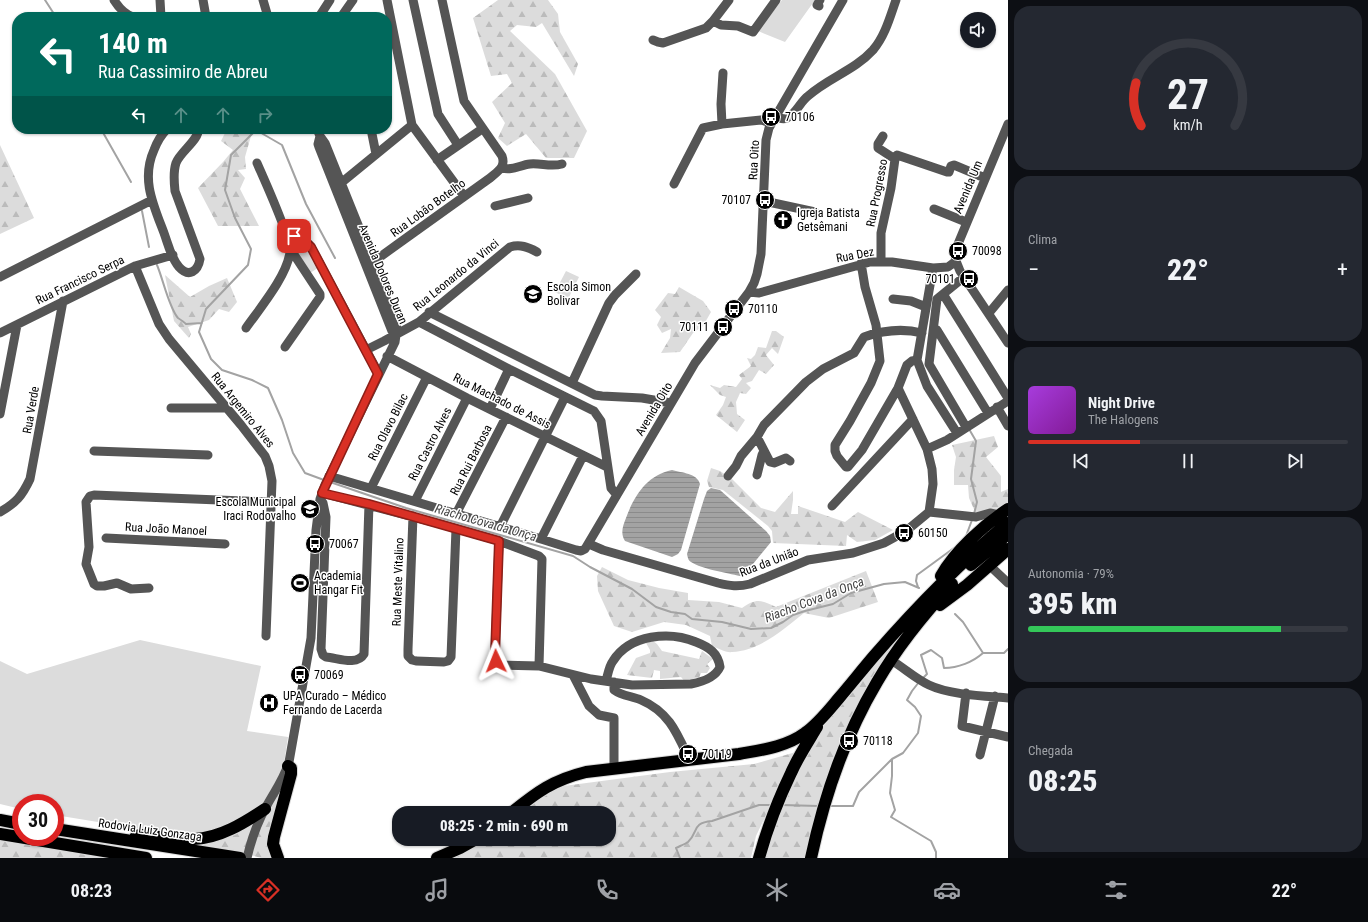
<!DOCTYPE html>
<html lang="pt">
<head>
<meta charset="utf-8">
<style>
  :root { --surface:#171b24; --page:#242831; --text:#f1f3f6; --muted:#9ea1a6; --line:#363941; --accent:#d93025 }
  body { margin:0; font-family:"Roboto Condensed",sans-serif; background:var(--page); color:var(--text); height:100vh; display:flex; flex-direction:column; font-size:15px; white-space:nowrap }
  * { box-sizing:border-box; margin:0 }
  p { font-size:13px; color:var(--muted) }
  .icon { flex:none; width:22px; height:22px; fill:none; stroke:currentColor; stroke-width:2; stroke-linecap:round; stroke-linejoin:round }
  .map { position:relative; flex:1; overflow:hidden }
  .details { display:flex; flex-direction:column; gap:6px; padding:6px; background:#0d0f14; width:360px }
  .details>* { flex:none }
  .banner { position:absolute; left:12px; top:12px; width:380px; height:122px; border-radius:16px; box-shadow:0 1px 3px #0004; background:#00695c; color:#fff; overflow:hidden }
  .fabs { position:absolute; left:960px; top:12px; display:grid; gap:8px }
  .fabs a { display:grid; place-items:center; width:36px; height:36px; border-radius:50%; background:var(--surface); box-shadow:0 1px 3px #0004; font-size:20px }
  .speed { position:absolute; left:12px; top:794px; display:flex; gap:8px; font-size:20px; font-weight:700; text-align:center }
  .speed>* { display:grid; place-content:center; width:52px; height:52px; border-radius:50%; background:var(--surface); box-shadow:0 1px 3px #0004; line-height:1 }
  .speed .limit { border:6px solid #d22; background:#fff; color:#111 }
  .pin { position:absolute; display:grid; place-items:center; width:34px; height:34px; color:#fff; margin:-17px; border-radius:8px; box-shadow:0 2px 6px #0006 }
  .me { position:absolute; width:44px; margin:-22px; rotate:358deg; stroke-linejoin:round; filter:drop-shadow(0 0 3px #0008) }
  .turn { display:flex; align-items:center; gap:14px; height:84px; padding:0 20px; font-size:18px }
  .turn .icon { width:52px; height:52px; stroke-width:2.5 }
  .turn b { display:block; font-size:28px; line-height:34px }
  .lanes { display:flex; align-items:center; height:38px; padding:0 20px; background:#0003; justify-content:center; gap:20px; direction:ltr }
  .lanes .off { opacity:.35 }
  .big { font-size:30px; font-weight:800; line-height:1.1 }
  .details .widget { flex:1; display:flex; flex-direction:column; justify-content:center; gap:6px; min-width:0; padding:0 14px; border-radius:16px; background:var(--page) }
  .details .dial { align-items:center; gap:0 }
  .dial svg { height:104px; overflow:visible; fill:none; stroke:var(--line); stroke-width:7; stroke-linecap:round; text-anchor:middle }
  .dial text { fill:var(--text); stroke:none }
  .song { display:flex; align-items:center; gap:12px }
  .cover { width:48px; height:48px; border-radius:6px; background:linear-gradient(135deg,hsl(280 70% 55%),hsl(290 70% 35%)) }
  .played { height:4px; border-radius:2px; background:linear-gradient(90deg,var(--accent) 35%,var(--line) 35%) }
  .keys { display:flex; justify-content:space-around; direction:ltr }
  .heat { display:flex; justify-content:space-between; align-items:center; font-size:22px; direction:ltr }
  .charge { height:6px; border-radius:3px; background:linear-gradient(90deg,#34c759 79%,var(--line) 0) }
  .trip { position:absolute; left:392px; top:806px; width:224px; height:40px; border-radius:16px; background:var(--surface); box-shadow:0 1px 3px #0004; font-weight:800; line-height:40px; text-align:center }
  .dock { display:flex; height:64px; justify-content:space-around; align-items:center; background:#090b0e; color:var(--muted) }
  .dock .icon { width:28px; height:28px }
  .dock .on { color:var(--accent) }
  .dock b { font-size:18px; color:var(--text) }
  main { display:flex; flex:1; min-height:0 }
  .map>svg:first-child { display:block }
  .green { fill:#dcdcdc }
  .forest { fill:url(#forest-firs) }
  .water { fill:url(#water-rules) }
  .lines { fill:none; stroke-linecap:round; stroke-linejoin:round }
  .stream { stroke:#a3a3a3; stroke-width:2 }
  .highway-casing { stroke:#dbdbdb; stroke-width:14 }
  .minor { stroke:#555; stroke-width:9 }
  .highway { stroke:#000; stroke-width:12 }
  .route-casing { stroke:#8d1f18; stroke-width:10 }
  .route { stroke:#d93025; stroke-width:7 }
  .labels { text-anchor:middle; stroke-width:3; stroke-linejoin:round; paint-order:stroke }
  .poi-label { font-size:12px; fill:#000; stroke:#fff; text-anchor:start }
  .street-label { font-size:12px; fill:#000; stroke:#fff }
  .water-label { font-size:13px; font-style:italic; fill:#444; stroke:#fff }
</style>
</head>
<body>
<main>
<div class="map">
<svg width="1008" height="858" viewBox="0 0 1008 858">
  <defs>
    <pattern id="forest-firs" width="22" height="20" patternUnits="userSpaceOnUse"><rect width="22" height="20" fill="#dcdcdc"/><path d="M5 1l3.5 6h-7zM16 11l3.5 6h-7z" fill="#bbb"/></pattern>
    <pattern id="water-rules" width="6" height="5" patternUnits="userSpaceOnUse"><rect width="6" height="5" fill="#a3a3a3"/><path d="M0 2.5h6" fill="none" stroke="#8b8b8b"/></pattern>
  </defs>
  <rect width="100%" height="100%" fill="#fff"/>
  <!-- green -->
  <path class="green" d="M782,0H815L785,42L758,31Z
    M293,239L304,245L318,268L310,273L291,244Z
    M566,271L579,277L568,299L555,292Z
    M140,640L261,666L247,731L288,737L283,770L260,808L227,828L192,834L153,831L55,815V803H21V809L0,804V661L27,674Z"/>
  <!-- forest -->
  <path class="forest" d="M498,0H548L558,14L560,32L578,64L574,76L542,23L536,27L517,25L510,31L555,74L587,131L574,158H546L526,134L507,146L498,138L505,123L492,102L512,83L507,74L491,76L473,18Z
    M227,129H253L245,157L246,169L238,170L245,178L240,189L259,226H218L198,188L223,162L233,150L221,141Z
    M0,145L34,218L0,234Z
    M165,275L190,297L209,286L227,278L237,302L229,312L219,309L209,320L188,327L191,334L189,338L174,321Z
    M679,287L703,301L711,312L703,326L693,333L680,352L661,353L670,338L671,329L662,333L657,325L661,317L655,310L668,293L675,294Z
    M772,331H776L784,337L778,354L772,348L766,355L774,365L766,374L759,370L752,381L746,383L751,388L746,394L740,393L736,402L737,414L745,420L737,432L716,415L723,405L726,397L720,395L710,385L720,388L724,385L736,387L742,379L739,375L751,366L747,358L751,359L755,355L758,347L766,348Z
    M994,436L998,447L986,457L1001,476V492L1008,489V502L994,510L977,516L969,498L968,485H954V470L956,457L952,445Z
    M711,468L720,471L732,479L761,508L775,512L793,491V500L791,514H798V506L845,522L858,512L893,530L875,540L857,542L847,535L846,546L773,543L772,531L768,526L723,490L709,487L707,481Z
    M602,567L628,580L659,588L688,593V600L719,602L742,608C757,598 760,600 776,607L866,571L878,602L829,618L804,613C784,629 760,651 732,652C726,653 718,648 712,646L710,636L686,625L664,622L632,632L614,626L598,591L597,576Z
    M909,627C886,665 857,704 839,744C823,781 815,820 805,858H762L792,776L823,724L899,634Z
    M653,641L657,644L662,651L699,659L702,651L713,659L707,664L710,668L707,673H701L699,678L686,683L681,677L660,679V671L654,670L652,678L627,675L636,658L650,653V650L646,643Z
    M796,752L756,836L751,858H449L485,839H609V813H515L556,787L670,772L754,764Z
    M287,773L276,858H261L251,855L262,822Z
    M259,815L243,855L179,845Z
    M0,839L116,858H0Z"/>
  <!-- water -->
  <path class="water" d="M672,470C682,473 697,473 700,484L681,550L678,554L672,557L625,541C620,533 623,526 626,518C634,496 647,475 672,470Z
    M711,488L720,490L766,531L770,536L771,542L744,575L740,576C727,573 702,569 691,562C688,560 688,558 687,554L704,499L707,491Z"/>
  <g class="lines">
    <!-- stream -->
    <path class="stream" d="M45,0L56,17
      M101,129L131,182
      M142,211L149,247
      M157,265C163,279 169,308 178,318C181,320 184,322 186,324L202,323
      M969,429L976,441L971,479L977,502L974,514
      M324,480L305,473L293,453L282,420L268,388L252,380L222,370L211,359L199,332L206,309L248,265L251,249L235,218L225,190L231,155L256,130L282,145L306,204L335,258
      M330,482L406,508L573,556L590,567L632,589L656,607L671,612L685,614L692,619L722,622L751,629L771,628L783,622L793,615L805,611L833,604L851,593L884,584L905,582L919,588
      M966,536L972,520
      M918,587L916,581L917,575L958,545
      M955,614L963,622L983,653
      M983,653H1004L1008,649
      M922,679L927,674L921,655L931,650L942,658L944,668C958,668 973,662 983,653
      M892,759V776L890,793L895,810L891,817L931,841L936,852V858
      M782,805L818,806
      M830,806H853L859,792L892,759L903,753L918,733L921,716L915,707L907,700L912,691L919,682
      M680,858L676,848C680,846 685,844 688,842C699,832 691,823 712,821L759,805H772"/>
    <!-- highway casing -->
    <g class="highway-casing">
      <path id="highway" d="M971,565L1008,534
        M941,576C955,551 984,525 1008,509
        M940,605L967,585L1008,549
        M511,813C537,792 553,780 586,772L739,754C761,750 786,747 805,733C818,724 828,711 839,698C851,684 862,670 874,656C915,609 959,563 1008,523
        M0,820L21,824
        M55,829L240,858
        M0,834L146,858
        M136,836L141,835C158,837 177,840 194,839C220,838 244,823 265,809
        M278,858L273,844L274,837L291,774V768L288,766
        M437,858L460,848L476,839
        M759,858C767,829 778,800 791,773C798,757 808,742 817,727
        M811,858C824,797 845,736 877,682C898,646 924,614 952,584"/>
    </g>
    <!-- minor -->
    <path class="minor" d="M114,0C119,8 124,14 133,17
      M160,0L161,17
      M203,0L206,17
      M263,0L268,17
      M387,0L412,125L464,196
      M413,0L438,114L458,145
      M819,6L817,5L820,0
      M319,17L330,0
      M341,17L353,0
      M713,21L721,25L738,26L753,32L776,0
      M653,40L658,42L663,43L706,28L713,21L729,0
      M776,115C779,118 782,120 787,118C796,114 800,102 808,96C828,78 855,70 873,50C885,36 890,17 896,0
      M722,124L721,104L723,73
      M1008,124L958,244L955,252L956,261L960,271L1008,343
      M167,129C161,135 157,142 154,150C141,179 153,204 164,233C168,244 171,258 179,267C189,278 198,271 200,259L175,191C174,182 173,172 176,163C180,152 200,139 198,129
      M371,129L376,154
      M320,136L318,144L319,147L392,331
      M883,136L878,144V148L895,159
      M437,160L482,129
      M502,168C512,171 520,165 530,164C541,163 551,167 562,164
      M341,183L412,125
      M674,184L703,128L722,124L761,120L771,123
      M764,201L815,212
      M495,206L528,198
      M934,209L966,222
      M286,234L303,239L311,247L379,374
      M881,261V233L891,188L895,159L897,155L947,172H949L951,166L954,165L985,178
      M861,263L865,287L876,325L880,361L871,383L850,421L835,445V451L837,456L846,467H848L862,450L898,388L907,365L912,361L917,360
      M366,265L373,262L409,236L490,178C498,171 506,167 502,156L464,101L442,0
      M135,266L159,324L169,339L241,425L265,456L269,466L272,481L266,636
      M933,268L917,360L927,386L957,433
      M0,277L152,200
      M964,277L937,299L929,364L966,427
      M749,292L759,293L870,262H892L933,268L948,267L956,261
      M943,294L1008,398
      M893,299L911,301L926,307
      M429,312L595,395L602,396L642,398L671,403
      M989,313L1008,290
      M419,322L509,369L594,411L601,421L611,488L617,495
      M246,328C260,308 287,276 290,252C292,240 263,177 257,163
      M937,330L988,413
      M0,333L135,266L173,255
      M285,347L320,297V294L291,250
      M366,350L384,341L419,322L510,247C520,244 528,247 537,252
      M387,356L467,398L607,467
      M572,383L609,303L615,295L636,274
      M997,407L1008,426
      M171,408H227
      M490,409L509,369
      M0,414L17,325
      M757,437L770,462L774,463L786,458L790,461
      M927,449L947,440L1008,401
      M94,451L208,455
      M757,475L762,455L764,451
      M329,476L541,539L576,550L581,551L585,549L695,363L749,292L754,283L757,274L761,254L766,140L769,128L843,0
      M728,476L736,466L741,456L757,437L764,425L806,382L823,369L854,353L864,337C884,330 902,328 922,333
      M371,488L427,377
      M322,493L440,524L499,541L539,556L542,559L539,666
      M320,499L323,503L326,517L321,649L323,655L326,657C338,658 357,666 364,654L369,504
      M415,501L467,398
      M832,506L913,419
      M0,512C16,503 22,496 30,479L63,301
      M929,512L976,517L990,513L999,515
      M456,514L506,417
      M413,516L408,649V656L412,660L416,661L444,662L448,661L451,657L456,529
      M500,527L565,397
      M106,538L225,544
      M541,539L583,456
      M499,541L495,656L496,661L500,665L539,666L591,679L632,685L691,684C702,682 715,678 720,667C718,653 709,647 696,642C670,631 630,634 613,661C609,666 608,674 606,681
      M589,544L603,550L718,583C730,586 738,587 750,584L808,560L853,553L884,543L906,531L929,512L933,484L932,469L927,449L898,388
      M989,565L1008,583
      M149,588L131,589L117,583L104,586H97L94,584L86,564L89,547L86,502L90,496L94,495L271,502
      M891,660C904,668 916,679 929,685C950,695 985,696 1008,698
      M573,675L589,706L599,715L614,718V764
      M614,682V690C622,696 632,696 641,700C669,712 677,733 689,759
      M966,693L962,726L1008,737
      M980,755L995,696
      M247,858C251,841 257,823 266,807C274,792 284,779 289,762L311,638L316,530L320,499L325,485L395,342L397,328L373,262L325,143L320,136L317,129"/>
    <!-- highway -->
    <use href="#highway" class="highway"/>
  </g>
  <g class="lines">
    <!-- route casing -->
    <g class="route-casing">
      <path id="route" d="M294,236L303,239L311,247L378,374L322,493L369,504L499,541L495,656L496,661"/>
    </g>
    <!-- route -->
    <use href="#route" class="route"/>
  </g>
  <!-- icons -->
  <defs>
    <g id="bus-disc" transform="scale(1)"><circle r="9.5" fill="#000" stroke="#fff"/><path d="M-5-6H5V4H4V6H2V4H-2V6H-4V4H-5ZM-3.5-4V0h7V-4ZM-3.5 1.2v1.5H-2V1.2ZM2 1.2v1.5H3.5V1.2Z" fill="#fff"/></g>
    <g id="church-disc" transform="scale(1)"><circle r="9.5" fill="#000" stroke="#fff"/><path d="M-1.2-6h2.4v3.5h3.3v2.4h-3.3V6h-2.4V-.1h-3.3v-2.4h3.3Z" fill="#fff"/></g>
    <g id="school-disc" transform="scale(1)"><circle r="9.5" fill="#000" stroke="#fff"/><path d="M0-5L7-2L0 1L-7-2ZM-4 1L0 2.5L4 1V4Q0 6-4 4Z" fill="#fff"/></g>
    <g id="stadium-disc" transform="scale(1)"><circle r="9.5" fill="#000" stroke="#fff"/><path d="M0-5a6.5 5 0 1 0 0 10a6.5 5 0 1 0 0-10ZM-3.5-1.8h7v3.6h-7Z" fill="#fff"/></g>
    <g id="hospital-disc" transform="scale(1)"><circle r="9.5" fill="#000" stroke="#fff"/><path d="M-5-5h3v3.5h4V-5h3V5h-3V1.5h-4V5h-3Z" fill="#fff"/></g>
  </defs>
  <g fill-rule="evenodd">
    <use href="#bus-disc" x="771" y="117"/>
    <use href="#bus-disc" x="765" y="200"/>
    <use href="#church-disc" x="783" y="220"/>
    <use href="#bus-disc" x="958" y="251"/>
    <use href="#bus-disc" x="969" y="279"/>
    <use href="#school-disc" x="533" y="294"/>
    <use href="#bus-disc" x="734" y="309"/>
    <use href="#bus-disc" x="723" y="327"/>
    <use href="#school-disc" x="310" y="509"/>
    <use href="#bus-disc" x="904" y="533"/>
    <use href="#bus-disc" x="315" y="544"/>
    <use href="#stadium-disc" x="300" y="583"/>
    <use href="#bus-disc" x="300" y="675"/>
    <use href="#hospital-disc" x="269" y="703"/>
    <use href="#bus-disc" x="849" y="741"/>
    <use href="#bus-disc" x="688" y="754"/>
  </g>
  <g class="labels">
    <!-- poi labels -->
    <g class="poi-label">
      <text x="785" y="121">70106</text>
      <text x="751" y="204" text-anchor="end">70107</text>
      <text x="797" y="217">Igreja Batista<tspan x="797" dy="14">Getsêmani</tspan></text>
      <text x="972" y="255">70098</text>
      <text x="955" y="283" text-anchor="end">70101</text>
      <text x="547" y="291">Escola Simon<tspan x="547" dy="14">Bolivar</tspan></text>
      <text x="748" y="313">70110</text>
      <text x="709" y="331" text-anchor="end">70111</text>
      <text x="296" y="506" text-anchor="end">Escola Municipal<tspan x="296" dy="14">Iraci Rodovalho</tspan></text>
      <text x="918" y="537">60150</text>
      <text x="329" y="548">70067</text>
      <text x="314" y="580">Academia<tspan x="314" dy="14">Hangar Fit</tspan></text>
      <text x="314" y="679">70069</text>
      <text x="283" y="700">UPA Curado – Médico<tspan x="283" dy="14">Fernando de Lacerda</tspan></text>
      <text x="863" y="745">70118</text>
      <text x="702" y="758">70119</text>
    </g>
    <!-- street labels -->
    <g class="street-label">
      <text transform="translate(754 160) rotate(-87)" y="4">Rua Oito</text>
      <text transform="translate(968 187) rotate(-67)" y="4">Avenida Um</text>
      <text transform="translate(877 193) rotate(-79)" y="4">Rua Progresso</text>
      <text transform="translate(428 208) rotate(-36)" y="4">Rua Lobão Botelho</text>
      <text transform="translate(855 255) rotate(-11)" y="4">Rua Dez</text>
      <text transform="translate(383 274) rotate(67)" y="4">Avenida Dolores Duran</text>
      <text transform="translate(456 275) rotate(-39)" y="4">Rua Leonardo da Vinci</text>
      <text transform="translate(80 280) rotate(-26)" y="4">Rua Francisco Serpa</text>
      <text transform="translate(502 401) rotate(27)" y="4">Rua Machado de Assis</text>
      <text transform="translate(654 409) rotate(-59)" y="4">Avenida Oito</text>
      <text transform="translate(31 410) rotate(-80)" y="4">Rua Verde</text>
      <text transform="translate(243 410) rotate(51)" y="4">Rua Argemiro Alves</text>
      <text transform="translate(388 427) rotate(-63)" y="4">Rua Olavo Bilac</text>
      <text transform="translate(430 444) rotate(-63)" y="4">Rua Castro Alves</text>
      <text transform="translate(471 460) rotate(-63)" y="4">Rua Rui Barbosa</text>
      <text transform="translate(166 529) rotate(3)" y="4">Rua João Manoel</text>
      <text transform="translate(769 562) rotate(-21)" y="4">Rua da União</text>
      <text transform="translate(398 582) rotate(-88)" y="4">Rua Meste Vitalino</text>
      <text transform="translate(150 830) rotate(8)" y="4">Rodovia Luiz Gonzaga</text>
    </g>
    <!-- water labels -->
    <g class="water-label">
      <text transform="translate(486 522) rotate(16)" y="5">Riacho Cova da Onça</text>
      <text transform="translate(814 599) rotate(-21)" y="5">Riacho Cova da Onça</text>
    </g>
  </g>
</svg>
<div class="fabs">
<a><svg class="icon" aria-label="sound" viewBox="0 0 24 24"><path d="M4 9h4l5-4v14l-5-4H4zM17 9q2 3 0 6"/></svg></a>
</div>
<div class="speed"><div class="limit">30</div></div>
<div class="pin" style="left:294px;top:236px;background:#d93025"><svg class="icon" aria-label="arrive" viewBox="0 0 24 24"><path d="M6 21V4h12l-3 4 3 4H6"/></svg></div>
<svg class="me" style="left:496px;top:661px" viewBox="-20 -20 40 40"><path d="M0-17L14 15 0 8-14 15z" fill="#d93025" stroke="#fff" stroke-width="4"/></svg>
<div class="trip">08:25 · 2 min · 690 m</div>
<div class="banner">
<div class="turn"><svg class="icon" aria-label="left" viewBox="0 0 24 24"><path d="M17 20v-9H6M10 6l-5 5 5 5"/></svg><div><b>140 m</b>Rua Cassimiro de Abreu</div></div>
<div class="lanes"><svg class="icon" aria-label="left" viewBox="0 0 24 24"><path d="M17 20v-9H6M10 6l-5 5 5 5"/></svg><svg class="icon off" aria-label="ahead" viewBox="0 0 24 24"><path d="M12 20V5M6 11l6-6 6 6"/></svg><svg class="icon off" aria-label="ahead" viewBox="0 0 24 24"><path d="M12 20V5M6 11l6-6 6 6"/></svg><svg class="icon off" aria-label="right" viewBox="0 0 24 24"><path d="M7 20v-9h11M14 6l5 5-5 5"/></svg></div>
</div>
</div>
<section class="details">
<div class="widget dial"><svg viewBox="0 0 100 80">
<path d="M14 69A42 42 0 1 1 86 69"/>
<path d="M14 69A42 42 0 0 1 10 36" stroke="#d93025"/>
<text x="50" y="56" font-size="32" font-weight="700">27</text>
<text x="50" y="72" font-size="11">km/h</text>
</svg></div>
<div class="widget"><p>Clima</p>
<div class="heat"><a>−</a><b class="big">22°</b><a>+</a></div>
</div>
<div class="widget">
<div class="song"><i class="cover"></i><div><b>Night Drive</b><p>The Halogens</p></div></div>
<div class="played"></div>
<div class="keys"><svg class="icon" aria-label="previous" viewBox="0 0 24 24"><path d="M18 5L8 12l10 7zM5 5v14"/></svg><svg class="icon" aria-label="pause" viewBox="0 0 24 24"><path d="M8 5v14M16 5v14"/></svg><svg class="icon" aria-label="next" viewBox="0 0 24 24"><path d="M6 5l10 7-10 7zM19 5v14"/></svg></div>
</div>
<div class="widget"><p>Autonomia · 79%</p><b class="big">395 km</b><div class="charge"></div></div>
<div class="widget"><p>Chegada</p><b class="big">08:25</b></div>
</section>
</main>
<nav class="dock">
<b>08:23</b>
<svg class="icon on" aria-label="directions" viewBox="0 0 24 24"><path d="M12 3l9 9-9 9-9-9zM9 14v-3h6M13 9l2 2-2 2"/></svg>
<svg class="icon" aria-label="music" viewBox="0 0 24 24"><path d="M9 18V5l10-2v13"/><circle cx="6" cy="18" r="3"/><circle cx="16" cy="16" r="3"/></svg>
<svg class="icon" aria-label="phone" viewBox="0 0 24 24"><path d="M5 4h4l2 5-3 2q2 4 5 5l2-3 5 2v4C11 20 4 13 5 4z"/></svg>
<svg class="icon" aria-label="climate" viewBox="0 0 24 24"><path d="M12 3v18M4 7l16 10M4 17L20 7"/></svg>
<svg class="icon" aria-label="car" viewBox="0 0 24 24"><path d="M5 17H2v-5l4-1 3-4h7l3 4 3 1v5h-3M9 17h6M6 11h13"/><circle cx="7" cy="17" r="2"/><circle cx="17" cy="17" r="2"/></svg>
<svg class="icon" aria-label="filters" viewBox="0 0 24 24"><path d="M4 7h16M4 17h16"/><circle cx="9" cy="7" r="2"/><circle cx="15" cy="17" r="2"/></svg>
<b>22°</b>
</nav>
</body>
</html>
